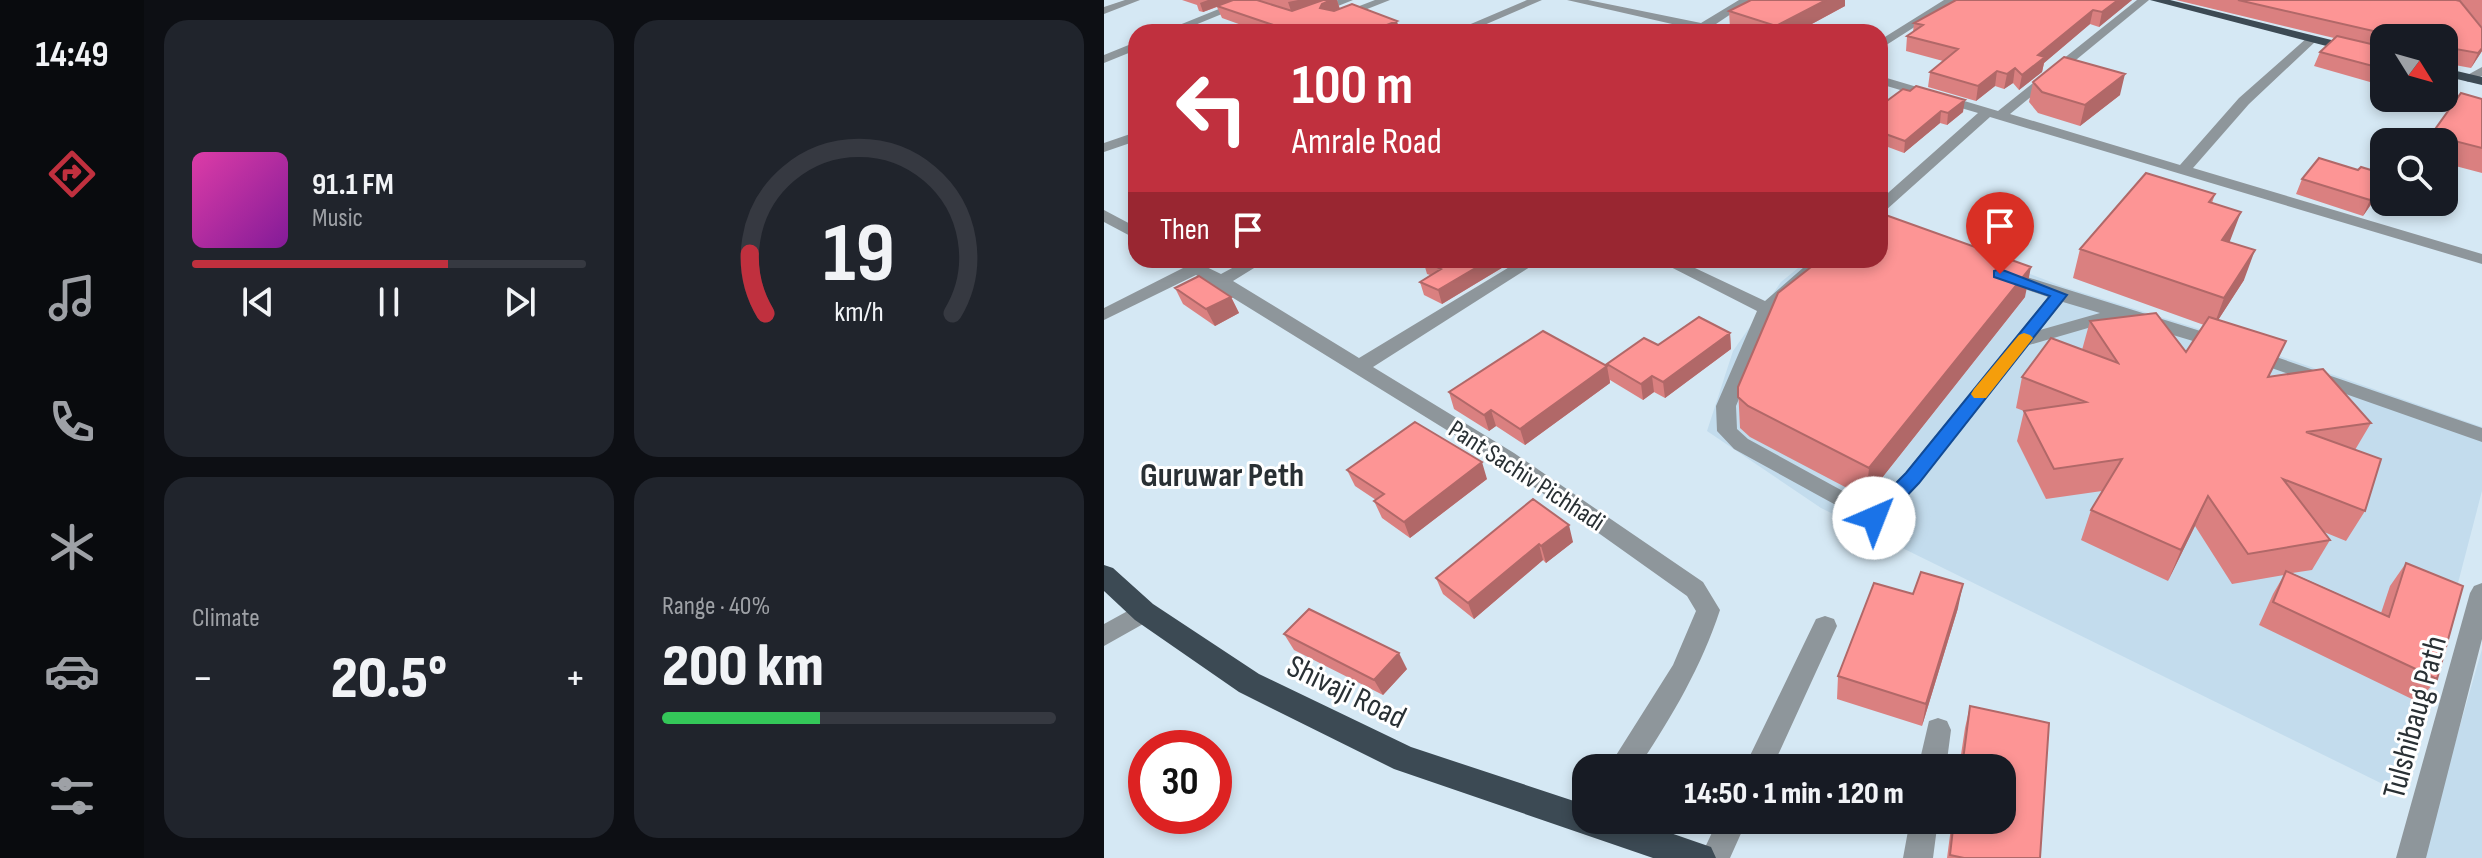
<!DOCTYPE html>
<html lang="en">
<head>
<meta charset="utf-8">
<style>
  :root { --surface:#171b24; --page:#20242c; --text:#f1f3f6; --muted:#9ea1a6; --line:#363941; --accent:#c0303e }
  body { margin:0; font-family:"Sofia Sans Condensed",sans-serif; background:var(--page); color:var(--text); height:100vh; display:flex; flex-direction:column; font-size:30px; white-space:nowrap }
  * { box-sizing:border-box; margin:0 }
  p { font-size:26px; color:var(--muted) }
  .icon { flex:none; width:44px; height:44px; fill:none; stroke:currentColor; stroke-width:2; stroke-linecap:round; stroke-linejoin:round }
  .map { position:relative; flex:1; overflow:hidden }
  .sheet { display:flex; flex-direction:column; gap:20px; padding:20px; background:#0d0f14; width:960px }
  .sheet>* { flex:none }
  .guide { position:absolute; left:24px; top:24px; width:760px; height:244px; border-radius:24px; box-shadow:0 4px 12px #0003; background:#c0303e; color:#fff; overflow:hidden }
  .needle { width:52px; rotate:127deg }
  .fabs { position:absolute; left:1266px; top:24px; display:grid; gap:16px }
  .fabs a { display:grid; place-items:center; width:88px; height:88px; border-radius:16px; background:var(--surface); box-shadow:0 4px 12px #0003; font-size:40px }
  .speed { position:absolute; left:24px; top:730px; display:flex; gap:16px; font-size:40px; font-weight:700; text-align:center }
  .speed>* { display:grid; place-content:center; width:104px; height:104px; border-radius:50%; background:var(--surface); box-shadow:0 4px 12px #0003; line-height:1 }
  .speed .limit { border:12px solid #d22; background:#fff; color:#111 }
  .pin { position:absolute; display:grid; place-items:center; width:68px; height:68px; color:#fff; margin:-82px -34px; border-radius:50% 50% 50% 0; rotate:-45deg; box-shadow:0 0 8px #0007 }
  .pin .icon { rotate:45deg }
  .me { position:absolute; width:88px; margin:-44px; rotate:44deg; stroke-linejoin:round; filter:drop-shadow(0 0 6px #0008) }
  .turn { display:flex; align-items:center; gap:28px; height:168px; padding:0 32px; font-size:36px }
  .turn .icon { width:104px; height:104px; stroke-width:2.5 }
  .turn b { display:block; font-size:56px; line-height:68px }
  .then { display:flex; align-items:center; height:76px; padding:0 32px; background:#0003; gap:16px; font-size:30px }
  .big { font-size:60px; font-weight:800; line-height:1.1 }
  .sheet .card { flex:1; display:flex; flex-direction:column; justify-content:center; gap:12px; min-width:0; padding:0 28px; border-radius:24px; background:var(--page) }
  .sheet .dial { align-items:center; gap:0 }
  .dial svg { height:208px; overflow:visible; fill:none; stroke:var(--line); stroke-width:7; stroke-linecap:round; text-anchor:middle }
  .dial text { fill:var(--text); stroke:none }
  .song { display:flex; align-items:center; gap:24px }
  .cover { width:96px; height:96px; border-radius:12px; background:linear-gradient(135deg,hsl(320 70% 55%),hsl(290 70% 35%)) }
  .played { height:8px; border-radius:4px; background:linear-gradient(90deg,var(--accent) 65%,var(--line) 65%) }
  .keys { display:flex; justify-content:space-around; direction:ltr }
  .heat { display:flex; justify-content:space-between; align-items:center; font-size:44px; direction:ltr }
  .charge { height:12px; border-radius:6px; background:linear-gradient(90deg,#34c759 40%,var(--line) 0) }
  .sheet .tiles { flex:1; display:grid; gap:20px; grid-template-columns:repeat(2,1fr) }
  .trip { position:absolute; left:468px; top:754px; width:444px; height:80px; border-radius:24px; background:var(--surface); box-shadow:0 4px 12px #0003; font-weight:800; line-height:80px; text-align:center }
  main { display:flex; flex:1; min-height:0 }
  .menu { display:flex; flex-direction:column; width:144px; justify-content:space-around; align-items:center; background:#090b0e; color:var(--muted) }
  .menu .icon { width:56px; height:56px }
  .menu .active { color:var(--accent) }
  .menu b { font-size:36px; color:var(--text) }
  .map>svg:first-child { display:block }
  .built { fill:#c3dced }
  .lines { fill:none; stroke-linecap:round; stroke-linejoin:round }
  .minor { fill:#8e969b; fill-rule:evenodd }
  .trunk { fill:#3c4a54; fill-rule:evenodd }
  .wall { fill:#da8080 }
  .shaded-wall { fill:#b16868 }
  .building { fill:#fd9595; stroke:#b16868; stroke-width:2 }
  .route { fill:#1a73e8; stroke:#114b97; stroke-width:2 }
  .slow { fill:#f59e0b }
  .labels { text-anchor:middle; stroke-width:6; stroke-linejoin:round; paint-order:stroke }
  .street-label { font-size:26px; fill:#293034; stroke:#fff }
  .near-street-label { font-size:32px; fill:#293034; stroke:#fff }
  .district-label { font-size:34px; font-weight:bold; fill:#293034; stroke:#fff }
</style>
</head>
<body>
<main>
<nav class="menu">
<b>14:49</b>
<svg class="icon active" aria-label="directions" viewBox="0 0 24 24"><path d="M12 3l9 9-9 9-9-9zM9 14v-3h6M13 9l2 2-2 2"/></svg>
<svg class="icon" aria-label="music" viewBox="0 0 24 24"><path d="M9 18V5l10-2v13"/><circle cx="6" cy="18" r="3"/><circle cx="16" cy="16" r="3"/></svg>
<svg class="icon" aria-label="phone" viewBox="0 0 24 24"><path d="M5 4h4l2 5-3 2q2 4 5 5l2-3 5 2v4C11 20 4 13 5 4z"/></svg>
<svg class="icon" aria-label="climate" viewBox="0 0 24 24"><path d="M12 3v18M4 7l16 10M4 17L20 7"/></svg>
<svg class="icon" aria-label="car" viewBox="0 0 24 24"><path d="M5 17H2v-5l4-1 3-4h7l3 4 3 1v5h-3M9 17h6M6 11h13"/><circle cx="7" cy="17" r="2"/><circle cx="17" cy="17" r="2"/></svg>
<svg class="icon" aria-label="filters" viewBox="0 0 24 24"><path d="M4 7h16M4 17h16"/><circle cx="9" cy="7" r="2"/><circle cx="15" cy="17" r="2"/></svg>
</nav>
<section class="sheet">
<div class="tiles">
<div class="card">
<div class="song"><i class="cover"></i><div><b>91.1 FM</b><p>Music</p></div></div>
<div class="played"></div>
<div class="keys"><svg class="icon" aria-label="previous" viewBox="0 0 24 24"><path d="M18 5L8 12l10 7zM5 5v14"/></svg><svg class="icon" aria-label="pause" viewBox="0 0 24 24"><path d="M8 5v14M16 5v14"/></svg><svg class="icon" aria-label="next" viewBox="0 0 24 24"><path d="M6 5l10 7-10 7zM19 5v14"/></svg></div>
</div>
<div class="card dial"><svg viewBox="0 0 100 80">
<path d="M14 69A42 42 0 1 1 86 69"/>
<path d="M14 69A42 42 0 0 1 8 46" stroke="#c0303e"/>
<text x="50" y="56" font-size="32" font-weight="700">19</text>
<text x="50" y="72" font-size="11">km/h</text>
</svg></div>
<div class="card"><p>Climate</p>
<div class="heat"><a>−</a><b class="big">20.5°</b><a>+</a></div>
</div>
<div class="card"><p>Range · 40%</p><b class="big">200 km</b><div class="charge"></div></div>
</div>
</section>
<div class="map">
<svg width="1378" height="858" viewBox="0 0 1378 858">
  <rect width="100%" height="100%" fill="#d5e8f4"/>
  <!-- built -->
  <path class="built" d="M776,217L960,287L1121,337L1378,427V491L1299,794L717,508L603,431L629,351L677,282L704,260H776Z
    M1378,649V858H1318Z"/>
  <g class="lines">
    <!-- minor -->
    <path class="minor" d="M21,0H36L0,14V7Z
      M137,0H152L74,32H58Z
      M234,0H249L214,14L204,12Z
      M271,0H286L205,32H188Z
      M423,0H438L364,32H348Z
      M463,0H484L597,23L635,0H648L609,26L629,32H593L590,29Z
      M840,0H853L776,49V40Z
      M1033,0H1045L906,114L1076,165L1135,98L1204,37H1212V41L1145,104L1089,168L1378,254V264L886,117L781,211L776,213V200L874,113L776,84V76L894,111Z
      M32,42V50L0,63V55Z
      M1378,67V76L1364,82L1358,78Z
      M32,132V141L0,152V143Z
      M0,210L32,227V239L0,222Z
      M67,260H88L117,274L143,260H163L129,281L255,358L417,260H437L269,367L410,453L599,582L616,610C597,668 567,718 534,768H504L569,665L592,611L583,596L396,463L92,275L0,320V308L79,268Z
      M553,260H574L661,301L708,260H726L671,311L632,406L633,429L644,439L768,507L801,473L944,297L895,280L893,276L895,272H907L1122,339L1125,343L1116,349L1015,319L925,345L815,483L778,524L770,526L630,449L613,431L612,406L653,311ZM959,302L996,313L936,330Z
      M1146,348L1378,428V442L1139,358L1137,354Z
      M1378,583V639L1322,858H1292L1366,593L1370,586Z
      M40,602L48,605L52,612L48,619L0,646V624Z
      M721,616L730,619L733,626L668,768H640L712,619Z
      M834,718L843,721L847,730L842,768H814L825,721Z
      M614,820H643L626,858H596Z
      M806,820H834L829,858H799Z"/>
    <!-- trunk -->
    <path class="trunk" d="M1046,0H1066L1280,53V61Z
      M1340,68L1378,77V85L1340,76Z
      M0,565L9,568L49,604L155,674L307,747L482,805V820H529L607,847L612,858H549L290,769L135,692L31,620L0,591Z"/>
  </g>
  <!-- wall -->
  <path class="wall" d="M78,0H233L236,9L296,32H157L118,18L113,7L99,12L95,11L93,5Z
    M644,0H741V6L693,32H638L626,28L625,11L644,2Z
    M1028,0L995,27L986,24L940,63L938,72L915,90L909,83L900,89L891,86L872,101L824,87L826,72L839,61L802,51L803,36L809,32L810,23Z
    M1072,0H1352L1378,28V51L1367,68L1340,63V38H1280V86L1210,66L1216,52L1230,38Z
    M1356,0H1378V27Z
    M929,82L1016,95L976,126L934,113L925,102Z
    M1378,99V173L1340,163V142H1324L1327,135Z
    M776,106L859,112L843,125L836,123L800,153L776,144Z
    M1254,170L1280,174V183L1277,190L1259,216L1192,194L1198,179Z
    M1111,194L1108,203L1126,242L1140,280L1114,320L1166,377L1267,423L1251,450L1261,511L1242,541L1220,532L1226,540L1208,570L1188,573L1277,613L1286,586L1302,563L1333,679L1314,702L1155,625L1169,594L1180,575L1128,584L1091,526L1064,581L977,540L987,510L998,491L942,499L913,441L920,411L912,408L918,377L978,350L986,321L1082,352L1100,325L969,278L976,249Z
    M319,260H411L338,304L320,295L316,282L326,275L323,274Z
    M71,288L127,297L135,313L111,326L79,304Z
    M921,297L762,498L646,437L636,428L634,387Z
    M626,333L627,349L561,398L550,392L539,400L506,380V383L421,445L392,426L385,431L350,409L345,392L503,366V364L554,345Z
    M243,470L383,479L306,538L278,518L270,501L272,500L251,486Z
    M429,499L469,542L442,563L439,560L370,619L339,594L332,578Z
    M854,608L818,726L733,699L734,676Z
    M180,634L303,669L279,695L190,650Z
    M866,706L945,723L936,858H843L848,820H898V768H855L861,728Z"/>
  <!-- shaded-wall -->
  <path class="shaded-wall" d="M104,0H130L99,12L96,3Z
    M194,0H233L236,10L222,16L187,11L184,2Z
    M722,0H741V6L693,32H672V26Z
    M1014,0H1028L995,27L998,12Z
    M989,10L986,24L940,63L938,72L915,90L918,75L934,55Z
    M293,21L296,32H265Z
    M1378,48V51L1367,68L1374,53Z
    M911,68L909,83L900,89L903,74Z
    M893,71L891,86L872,101L874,86Z
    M1021,74L1016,95L976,126L981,105Z
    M861,100L859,112L843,125L844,113Z
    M837,111L836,123L800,153L801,141Z
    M1280,180L1277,190L1259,216L1266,200Z
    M1137,212L1126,241L1107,269L1118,240Z
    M1151,250L1140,280L1109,328L1120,298Z
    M385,260H411L338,304L334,290Z
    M927,267L921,297L762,498L765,468Z
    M127,297L135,313L111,326L102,309Z
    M626,333L627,349L561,398L559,382Z
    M503,366L506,383L421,445L416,429Z
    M548,376L550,392L539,400L537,384Z
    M387,410L392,426L385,431L380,415Z
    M378,462L383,479L306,538L300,522Z
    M1104,496L1091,526L1064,581L1077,550Z
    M465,525L469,542L442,563L437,546Z
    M435,544L439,560L370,619L364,603Z
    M859,584L854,608L818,726L822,704Z
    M295,653L303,669L279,695L270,680Z"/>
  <!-- building -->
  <path class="building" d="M129,0H153L188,11L219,0H227L218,4L216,8L230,11L248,4L293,21L265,32H208L203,30L199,32H190L113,6Z
    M647,0H722L672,26L625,11Z
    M852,0H1014L998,12L989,10L934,55L941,57L918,75L911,68L903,74L893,71L874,86L826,72L854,49L803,36L819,25L810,23Z
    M1134,0H1352L1356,1L1378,28V48L1374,53L1340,47V38H1287V35Z
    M1233,36L1280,47V69L1216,52Z
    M960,57L1021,74L981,105L938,92L929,82Z
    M812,86L861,100L844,113L837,111L801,141L776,132V106L799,89L806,91Z
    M1357,93L1378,99V148L1327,135Z
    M1215,158L1254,170L1257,167L1280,174V180L1266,200L1198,179Z
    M1042,173L1111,194L1105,202L1137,212L1118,240L1151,250L1120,298L976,249Z
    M776,213L927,267L765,468L644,406L634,397V387L674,293L716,260H776Z
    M319,260H385L334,290L316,282L337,269Z
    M95,276L127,297L102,309L71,288Z
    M1052,313L1082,352L1105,317L1182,341L1164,377L1219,369L1267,423L1202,432L1277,459L1261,511L1179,479L1226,540L1144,554L1104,496L1077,550L987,510L1018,459L950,469L920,411L982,402L918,377L947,338L1014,363L986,321Z
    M595,317L626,333L559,382L548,376L537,384L503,364L540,338L554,345Z
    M439,331L503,366L416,429L387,410L380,415L345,392Z
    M311,422L378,462L300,522L270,501L280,494L243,470Z
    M429,499L465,525L437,546L435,544L364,603L332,578Z
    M1302,563L1359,586L1333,679L1169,602L1182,571L1285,617Z
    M817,572L859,584L822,704L734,676L770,583L809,594Z
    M205,609L295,653L270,680L180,634Z
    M866,706L945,723L936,858H860L846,855L850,820H898V768H858Z"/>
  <!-- route -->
  <path class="route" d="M896,269L963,295L815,483L777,523H763L760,518L763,512L802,473L946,296L890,277V271Z"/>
  <!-- slow -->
  <path class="slow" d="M920,333L926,335L929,338L926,342L882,398H870L867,394L870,389L915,335Z"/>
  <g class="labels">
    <!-- street labels -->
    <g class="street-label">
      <text transform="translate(423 475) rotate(33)" y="9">Pant Sachiv Pichhadi</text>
    </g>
    <!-- near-street labels -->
    <g class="near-street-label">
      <text transform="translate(243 691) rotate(26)" y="11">Shivaji Road</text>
      <text transform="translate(1310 717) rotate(-75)" y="11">Tulshibaug Path</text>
    </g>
    <!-- district labels -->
    <g class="district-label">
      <text x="118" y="486">Guruwar Peth</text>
    </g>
  </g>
</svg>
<div class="fabs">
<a><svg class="needle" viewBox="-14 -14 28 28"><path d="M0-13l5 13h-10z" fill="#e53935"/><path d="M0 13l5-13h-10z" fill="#9ea1a6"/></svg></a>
<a><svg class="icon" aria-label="search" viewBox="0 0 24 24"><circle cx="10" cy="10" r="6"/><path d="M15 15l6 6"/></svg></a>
</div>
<div class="speed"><div class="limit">30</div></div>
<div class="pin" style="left:896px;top:274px;background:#d93025"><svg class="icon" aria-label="arrive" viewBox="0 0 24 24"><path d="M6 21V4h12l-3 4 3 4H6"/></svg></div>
<svg class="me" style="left:770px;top:518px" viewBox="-20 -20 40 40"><circle r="19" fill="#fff"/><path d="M0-13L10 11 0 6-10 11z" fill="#1a73e8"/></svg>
<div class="trip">14:50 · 1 min · 120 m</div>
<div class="guide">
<div class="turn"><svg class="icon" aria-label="left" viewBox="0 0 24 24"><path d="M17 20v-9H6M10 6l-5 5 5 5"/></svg><div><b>100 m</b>Amrale Road</div></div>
<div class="then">Then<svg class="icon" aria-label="arrive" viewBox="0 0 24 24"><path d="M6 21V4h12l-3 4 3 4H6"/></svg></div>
</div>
</div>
</main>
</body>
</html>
